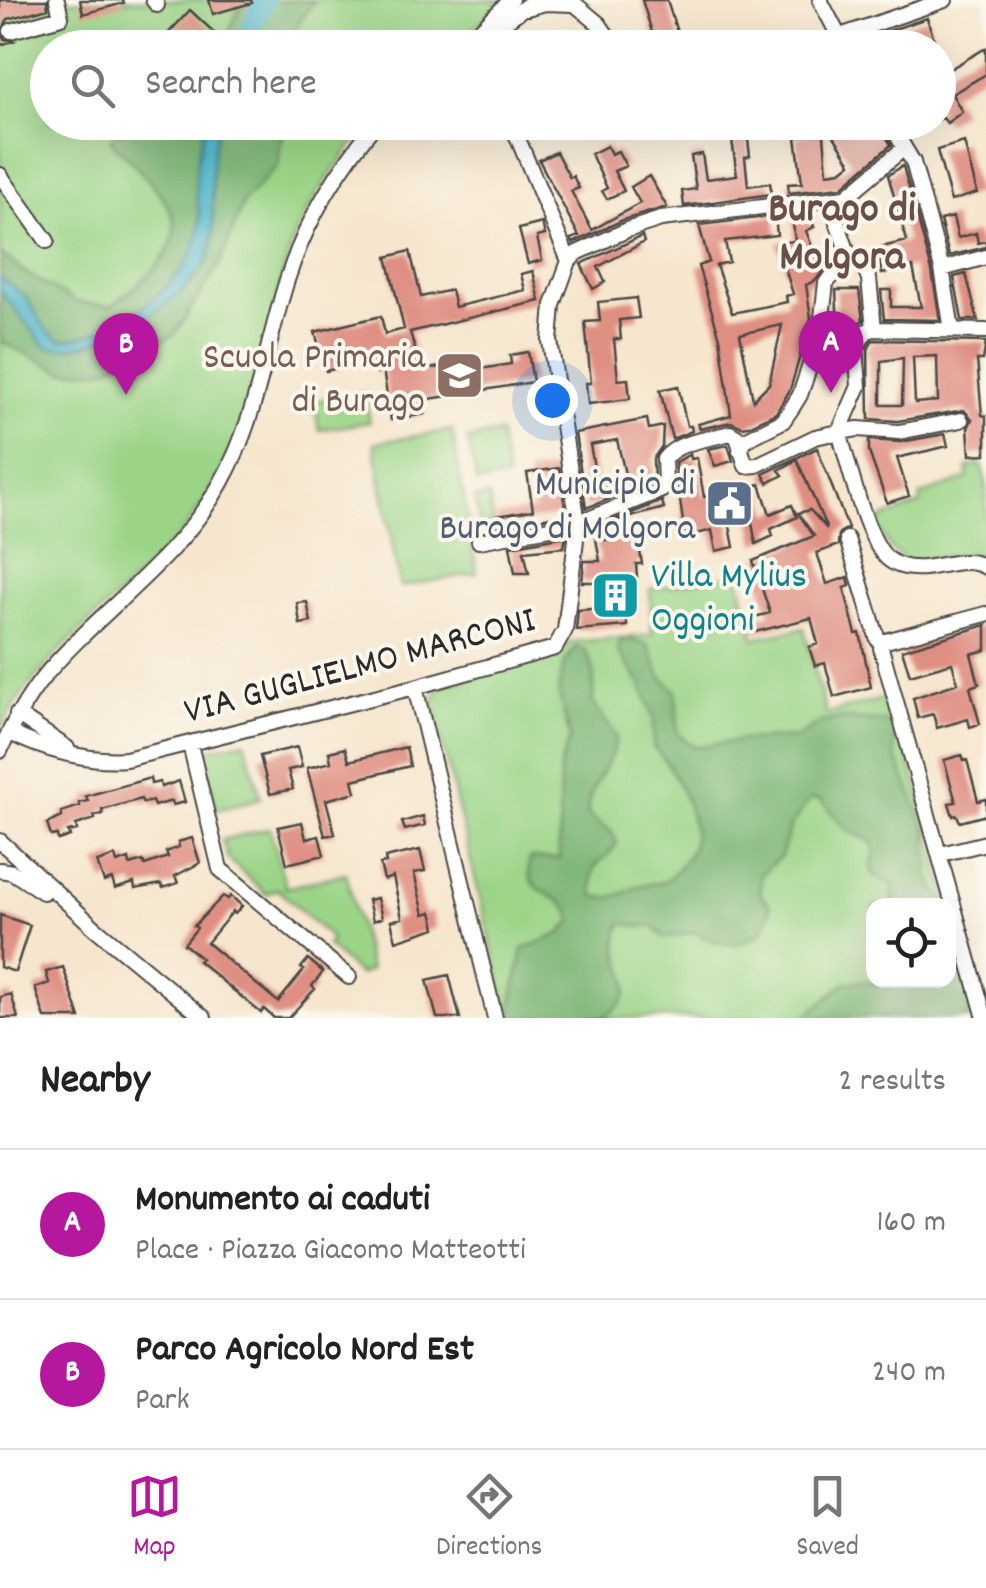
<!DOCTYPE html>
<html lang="en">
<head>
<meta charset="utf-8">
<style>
	body { margin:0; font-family:Dekko,sans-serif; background:#f6f6f6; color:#222 }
	.controls { position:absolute; right:30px; bottom:30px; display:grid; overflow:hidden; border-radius:20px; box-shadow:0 10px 40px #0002 }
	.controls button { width:90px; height:90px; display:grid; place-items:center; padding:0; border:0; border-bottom:2px solid #e0e0e0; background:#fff; color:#222; font:50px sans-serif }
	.you { position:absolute; left:552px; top:400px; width:35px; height:35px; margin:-25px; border:8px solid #fff; border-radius:50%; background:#1a73e8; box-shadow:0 0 0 15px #1a73e833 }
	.badge { display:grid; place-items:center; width:65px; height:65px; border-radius:50%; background:#b5179e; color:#fff; font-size:32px; font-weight:700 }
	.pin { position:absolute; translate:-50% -82px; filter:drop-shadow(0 2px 5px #0008) }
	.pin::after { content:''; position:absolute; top:52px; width:35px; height:30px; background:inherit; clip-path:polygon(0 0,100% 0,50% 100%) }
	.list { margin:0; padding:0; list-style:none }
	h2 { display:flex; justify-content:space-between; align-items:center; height:130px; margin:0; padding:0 40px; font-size:42px }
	h2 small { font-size:32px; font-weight:400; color:#767676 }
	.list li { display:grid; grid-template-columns:65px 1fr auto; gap:30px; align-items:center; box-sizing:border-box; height:150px; padding:0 40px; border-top:2px solid #e0e0e0 }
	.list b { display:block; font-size:38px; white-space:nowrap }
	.list p { margin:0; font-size:32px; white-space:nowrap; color:#767676 }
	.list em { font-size:32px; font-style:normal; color:#767676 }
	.icon { flex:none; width:55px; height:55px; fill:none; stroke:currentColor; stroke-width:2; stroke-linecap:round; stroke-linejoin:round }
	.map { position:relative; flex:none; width:986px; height:1018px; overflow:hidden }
	.search { position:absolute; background:#fff; box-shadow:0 10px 40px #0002; left:30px; right:30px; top:30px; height:110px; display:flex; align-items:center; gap:25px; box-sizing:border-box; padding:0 35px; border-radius:55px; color:#767676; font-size:38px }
	.sheet { height:430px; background:#fff }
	nav { display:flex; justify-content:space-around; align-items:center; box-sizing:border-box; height:140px; border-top:2px solid #e0e0e0; background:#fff; font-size:28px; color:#767676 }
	nav a { display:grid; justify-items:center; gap:5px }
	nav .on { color:#b5179e }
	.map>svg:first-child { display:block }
</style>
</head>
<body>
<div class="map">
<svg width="986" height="1018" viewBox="0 0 986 1018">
	<rect width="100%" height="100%" fill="#fbf7ec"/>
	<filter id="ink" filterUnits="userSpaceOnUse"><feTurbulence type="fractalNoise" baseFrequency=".01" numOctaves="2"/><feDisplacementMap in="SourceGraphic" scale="20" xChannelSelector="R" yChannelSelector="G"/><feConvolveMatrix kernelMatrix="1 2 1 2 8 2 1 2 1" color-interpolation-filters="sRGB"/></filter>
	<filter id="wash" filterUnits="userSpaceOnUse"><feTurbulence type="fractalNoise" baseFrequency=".0048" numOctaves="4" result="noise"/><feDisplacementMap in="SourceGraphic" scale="40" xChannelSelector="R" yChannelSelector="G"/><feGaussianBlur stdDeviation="2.25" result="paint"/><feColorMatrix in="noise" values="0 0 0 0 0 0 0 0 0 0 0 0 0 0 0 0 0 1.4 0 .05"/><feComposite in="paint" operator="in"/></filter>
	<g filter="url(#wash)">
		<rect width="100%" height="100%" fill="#f6e6ce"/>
		<path fill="#9bd487" stroke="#638059" stroke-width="2.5" fill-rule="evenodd" d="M0,0H505L453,47L48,48V122L369,123C341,161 308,199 292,245C265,322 261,414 215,484C202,504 187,528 170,546C113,606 39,655 0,730Z
			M365,393L370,422L319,430L314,401Z
			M452,430L477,573L400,587L374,443Z
			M499,433L507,478L477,483L468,439Z
			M981,464L986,483V559L972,554L907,561L890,549L875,521L921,504L920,496L968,478L967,468Z
			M489,496L494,525L480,527L475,498Z
			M738,574L754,638L804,628L826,714L890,697L926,816L979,1018H509L432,701L443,684L557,656L570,642L652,635L650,589ZM874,906H948V981H874Z
			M245,741L261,798L216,810L204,756L209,749Z
			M270,828L286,888L346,873L370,970L359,975L327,945L332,939L278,889L266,894L228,859L222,840Z"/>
		<path fill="#7cb674" stroke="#547050" stroke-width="2.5" d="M243,0H314L284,47L216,48L226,39Z
			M130,123H283L278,165L244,201L221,262L175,334L106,369L64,372L0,341V253L29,275L76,302L111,306C206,234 185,215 110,140Z
			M629,639L648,645L661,676L676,691L678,734L694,747L744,740L797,737L821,722L838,718L889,722L895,731L894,752L927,832L929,876L933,886L948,906L893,905V885L875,876L871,868L875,851L872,842L847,830L821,800L811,799L791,825L781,856L760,875L761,896L769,903L770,913L761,933C737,950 718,946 694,932L665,938L651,925L642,927L622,923C611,950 624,958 627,984C629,999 613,1014 600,1018C583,1018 534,1018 513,1018L512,1002L523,949L560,934L572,921C571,890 520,901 530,858L559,859L560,766L570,738L558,690L565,662L576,647L585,649L594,671L593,703L616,736C614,766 586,783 588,815L613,833L617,844C599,869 588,858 594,896C613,901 622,893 639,886C649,882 660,886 669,878C676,871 690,855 692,846C700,820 673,765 653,747L654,719L641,684L618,651L620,641Z
			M948,906L976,1000L969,1018H804L845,983L863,981L892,987L902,981H948Z"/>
		<path fill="#4db5cb" stroke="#3c707b" stroke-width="2.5" d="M206,123H219C214,143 211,163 212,184C212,206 216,230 210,253C198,296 88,361 45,346L0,291V277L26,297L46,330L60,340C113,338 190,285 199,231C202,217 197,205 196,192C194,168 200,145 206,123Z"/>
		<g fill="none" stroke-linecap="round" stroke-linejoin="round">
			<path stroke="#4db5cb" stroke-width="20" d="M242,48L264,0"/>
		</g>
		<g id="blocks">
			<path fill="#df8e82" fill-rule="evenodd" d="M0,0H47L48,8L8,19L1,33L4,39L13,41L0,45Z
				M80,0H123L124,3L83,14Z
				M209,0H251L252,3L213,14Z
				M642,0H667L680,42L657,48Z
				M190,10L218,36L207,48H176L165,37Z
				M927,18L934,39L908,48H870L867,38Z
				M554,34L560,48H523V47Z
				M986,48V74L952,94L962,112L947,123L943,118L938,120V76Z
				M593,122H625V123L598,134Z
				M807,122H823L827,173L841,171L851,163L825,122H878L891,145L842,187L789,193L788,184L802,183L796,137L808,135Z
				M747,131L750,156L745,157L748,186L770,183L772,194L684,206L682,191L696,189L691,156L702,154L706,179L737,175L731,133Z
				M964,142L977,193L951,201L937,150Z
				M607,146L611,154L618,151L626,166L614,171L624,191L607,199L602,191L607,188L591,154Z
				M556,152L570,178L573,176L579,188L571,191L592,230L640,203L631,187L649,176L667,207L623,220L573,243L571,239L579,236L539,160Z
				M903,166L932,271L940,320L884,319L881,290H891V307H921L913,267L882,274L877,248L907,241L888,175Z
				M809,212L814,227L806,231L817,259L824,255L826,261L835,255L816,280L806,285L811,318L790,390L776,413L749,426L742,427L731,422L700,429L698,424L731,415L720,338L698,266L709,262L699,225L775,216L777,235L725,241L729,262L716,265L732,313L787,302L786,296L793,294L777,243L795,241L792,214ZM782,325L769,384L753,400L740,334Z
				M953,217L958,238L976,233L978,243L986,241V247L949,256L940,220Z
				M542,223L545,235L537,237L542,260L528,264L519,229Z
				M642,236L644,242L598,267L605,282L593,289L581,264Z
				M410,251L421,297L451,290L455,307L525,290L521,274L533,271L540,301L410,332L421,370L455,365L456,373L511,364L510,355L528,352L533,382L423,400L425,414L391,420L383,370L377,373L373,359L326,371L315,332L381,316L385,334L404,329L387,257Z
				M966,274L978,320H962L954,277Z
				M836,290H859L863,321L838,329Z
				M636,298L639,318L619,320L621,339H614L618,380L628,379L630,399L588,404L586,383H591L585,322L600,321L598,302Z
				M873,340L986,342L983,360H977L982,415L986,416V454L970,455L968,428L972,419L964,410L898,421L869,419L868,349ZM937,356L938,401L915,403L913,357ZM903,358L902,405H881V361Z
				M678,386L687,426H691L692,431L672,439L660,390Z
				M647,419L649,429L663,426L662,446L653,459L654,482L586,508L575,433ZM617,440L627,482L598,490L590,445Z
				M945,434L948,446L897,458L909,496L887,503L869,452V440L901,442Z
				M728,445L733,461L715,466L708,449Z
				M817,448L848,528L839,533L838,545L817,553L827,584L848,577L850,586L844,588L856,634L860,633L871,687L834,697L825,663L815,666L809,647L818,644L811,618L755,632L751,618L770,613L753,561L814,536L798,513L810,510L827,529L797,460L779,470L783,475L768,483L763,474Z
				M690,454L691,459L697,458L704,497L760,484L770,514L792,505L797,517L771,529L773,536L756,544L749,508L728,516L734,547L716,551L712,530L685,537L675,463Z
				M559,468L566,514L498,527L496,516L533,510L527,473Z
				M662,501L664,508L601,525L605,540L637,532L642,564H636L637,577L624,578L627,626L576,630L578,610L607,608L608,582H582L584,561H600L594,528Z
				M566,536L564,547L524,551L529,573H515L510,546Z
				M307,602L311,622L300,624L297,603Z
				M986,625V650L971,654L979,684L970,687L980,724L970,727L968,719L937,728L933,714L918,718L913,698L958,683L952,663L910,675L902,650Z
				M297,747L302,767L288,770L293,789L270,794L260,756Z
				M406,747L410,766L353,780L356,792L326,800L335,834L325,836L307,768L331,762L329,752L345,748L349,761Z
				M962,755L964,761L967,760L978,801L986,799V815L960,822L957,815L953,816L949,803L956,802L944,760Z
				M150,778L151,784L160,782L161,787L179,781L185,802L173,805L172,801L154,806L152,801L143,803L141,799L102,810L103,814L94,816L95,819L76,825L77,830L68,832L70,836L58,840L57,835L51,836L47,824L62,817L61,812L80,806L79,803L88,801L86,796Z
				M423,816L425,825L405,830L402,822Z
				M302,822L306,839L319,836L324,855L287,864L278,827Z
				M192,838L200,863L175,876L178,883L163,888L161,884L135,889L134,883L115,889L112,879L104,882L97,862L115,856L117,863L129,859L130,865L143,861L145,865L168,857L166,852L179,847L178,842Z
				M420,850L425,871L414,873L424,914L432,912L436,928L396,941L391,921L402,918L393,877L384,880L380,864L386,863L385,858Z
				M223,896L228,899L231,896L242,906L235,914L233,911L207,943L278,1002L304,970L301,968L308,959L323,972L312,986L315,989L288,1018H274L264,1009L261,1013L198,961L201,958L184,944L197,928L194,926Z
				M377,898L382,918L373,921L368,900Z
				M0,915L30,925L15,972L0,967Z
				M63,967L80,1018H45L35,988L49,983L46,972Z
				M449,975L460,1018H437L427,980Z
				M11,994L18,1018H0V997Z"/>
		</g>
	</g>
	<g filter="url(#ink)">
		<use href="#blocks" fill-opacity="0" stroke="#494743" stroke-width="2.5"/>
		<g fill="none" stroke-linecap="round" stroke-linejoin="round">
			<defs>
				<path id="minor" d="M153,0L157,5
					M570,0L599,24L616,48
					M820,0L845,48
					M527,8L545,3L573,4
					M11,31L61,17L57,0
					M472,38L511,0
					M470,48L534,0
					M805,48L945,0
					M511,122L569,261
					M889,122L913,162L942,269L952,330
					M0,175L47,241
					M830,201L851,262
					M942,269L986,257
					M813,359L834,341L874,329L986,331
					M961,420L899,432L858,429L839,432C848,461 866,540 887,558C897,567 911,569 924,568C945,566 966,556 986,567
					M740,451L745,440L783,421L792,408L800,395L820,335L826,283L839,269L861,259L869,279L874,329
					M847,539L878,640L882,642L881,648L985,1018
					M479,541L578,523L662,490L665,483L664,459C679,440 708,440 730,433L737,437L746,466L757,465L815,437L839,432L859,386L856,348L865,333
					M882,642L986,614
					M415,687L495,1018
					M17,714L67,748
					M9,732C42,750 89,762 126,759L415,687L555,648L565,630L578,523L550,341L553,305L569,261L577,253L627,230L661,219L846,197L904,148
					M190,744L220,869L349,977
					M0,751C12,725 24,702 42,679C99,610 176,563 221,483C257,419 265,349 287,280C306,220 337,170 377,122
					M0,841L95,928L204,1018
					M941,854L986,843
					M0,870L12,872L43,892"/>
			</defs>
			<use href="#minor" stroke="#494743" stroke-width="18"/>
			<use href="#minor" stroke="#fff" stroke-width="14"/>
		</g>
	</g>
	<defs>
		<symbol id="school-square" viewBox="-11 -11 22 22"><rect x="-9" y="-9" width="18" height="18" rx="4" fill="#8d6e63" stroke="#fbf7ec"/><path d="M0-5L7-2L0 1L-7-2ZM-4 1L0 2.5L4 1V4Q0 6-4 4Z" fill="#fff"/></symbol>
		<symbol id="civic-square" viewBox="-11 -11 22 22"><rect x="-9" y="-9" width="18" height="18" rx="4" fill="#5c6f8a" stroke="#fbf7ec"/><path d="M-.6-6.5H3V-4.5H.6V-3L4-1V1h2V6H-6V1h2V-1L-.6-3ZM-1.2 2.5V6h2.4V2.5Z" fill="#fff"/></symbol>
		<symbol id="building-square" viewBox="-11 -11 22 22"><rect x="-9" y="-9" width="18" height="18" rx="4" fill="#0f9aa8" stroke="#fbf7ec"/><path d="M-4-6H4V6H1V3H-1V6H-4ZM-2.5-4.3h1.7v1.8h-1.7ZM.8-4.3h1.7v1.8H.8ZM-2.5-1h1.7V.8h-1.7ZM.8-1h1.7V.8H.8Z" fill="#fff"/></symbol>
	</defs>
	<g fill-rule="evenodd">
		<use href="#school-square" x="432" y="348" width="55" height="55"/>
		<use href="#civic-square" x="702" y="476" width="55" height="55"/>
		<use href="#building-square" x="588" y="568" width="55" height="55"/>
	</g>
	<g text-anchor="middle" stroke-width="8" stroke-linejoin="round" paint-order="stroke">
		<g font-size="38" fill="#785e54" stroke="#fbf7ec" text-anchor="end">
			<text x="425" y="367">Scuola Primaria<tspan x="425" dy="44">di Burago</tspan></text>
		</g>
		<g font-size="38" fill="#4e5e75" stroke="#fbf7ec" text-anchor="end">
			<text x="695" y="494">Municipio di<tspan x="695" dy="44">Burago di Molgora</tspan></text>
		</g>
		<g font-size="38" fill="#0d838f" stroke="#fbf7ec" text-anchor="start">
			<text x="651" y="586">Villa Mylius<tspan x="651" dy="44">Oggioni</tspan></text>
		</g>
		<g font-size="38" fill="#2b2b2b" stroke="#fbf7ec">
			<text transform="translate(359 663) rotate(-15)" y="13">VIA GUGLIELMO MARCONI</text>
		</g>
		<g font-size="42" font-weight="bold" fill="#6a4e49" stroke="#fbf7ec">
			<text x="842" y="220">Burago di<tspan x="842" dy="48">Molgora</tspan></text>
		</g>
	</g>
</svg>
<div class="controls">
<button><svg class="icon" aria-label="locate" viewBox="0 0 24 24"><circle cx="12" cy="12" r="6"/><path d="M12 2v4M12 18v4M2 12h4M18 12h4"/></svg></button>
</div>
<div class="you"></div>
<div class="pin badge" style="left:831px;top:393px">A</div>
<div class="pin badge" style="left:126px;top:395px">B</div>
<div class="search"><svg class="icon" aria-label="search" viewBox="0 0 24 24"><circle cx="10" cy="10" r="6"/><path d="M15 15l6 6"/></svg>Search here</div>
</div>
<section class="sheet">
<h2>Nearby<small>2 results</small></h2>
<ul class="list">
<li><span class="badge">A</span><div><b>Monumento ai caduti</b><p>Place · Piazza Giacomo Matteotti</p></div><em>160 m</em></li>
<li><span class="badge">B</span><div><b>Parco Agricolo Nord Est</b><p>Park</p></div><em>240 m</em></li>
</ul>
</section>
<nav>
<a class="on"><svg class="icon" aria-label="map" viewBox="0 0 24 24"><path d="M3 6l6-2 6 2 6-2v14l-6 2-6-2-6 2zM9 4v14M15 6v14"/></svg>Map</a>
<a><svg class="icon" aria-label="directions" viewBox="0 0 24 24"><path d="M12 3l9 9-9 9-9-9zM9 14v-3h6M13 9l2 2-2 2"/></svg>Directions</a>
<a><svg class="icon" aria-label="saved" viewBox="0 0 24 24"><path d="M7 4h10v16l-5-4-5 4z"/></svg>Saved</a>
</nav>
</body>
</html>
